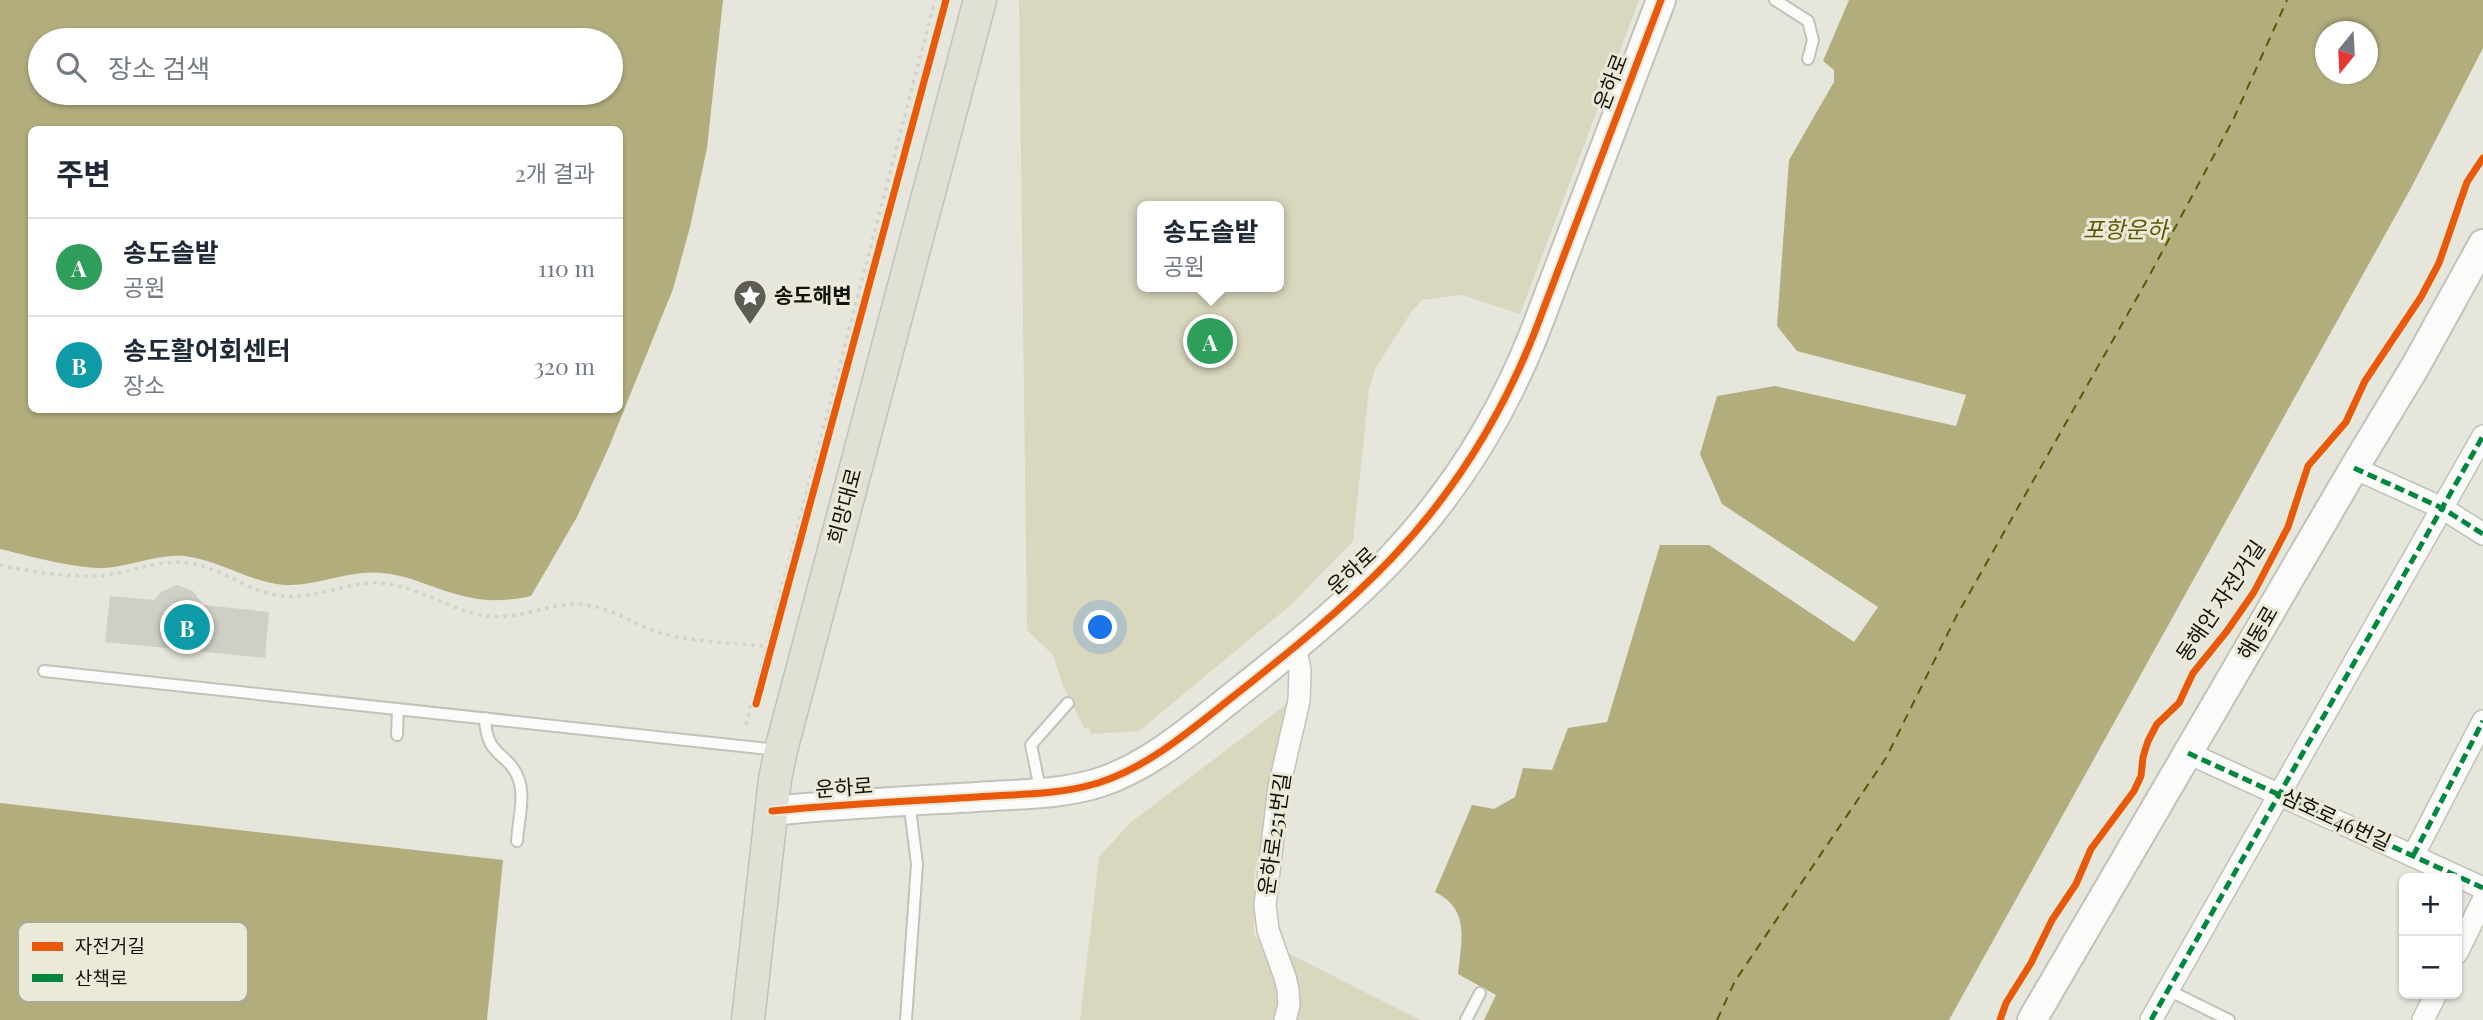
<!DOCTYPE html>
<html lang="ko">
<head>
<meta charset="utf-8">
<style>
	body { margin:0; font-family:"Playfair Display","Noto Sans KR",serif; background:#f6f6f7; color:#1f2937 }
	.controls { position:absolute; right:21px; bottom:21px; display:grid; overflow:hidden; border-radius:10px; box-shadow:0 2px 5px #0004 }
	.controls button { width:63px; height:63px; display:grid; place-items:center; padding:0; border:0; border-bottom:2px solid #e0e1e3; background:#fff; color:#1f2937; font:35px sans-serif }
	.compass { position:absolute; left:2315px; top:21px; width:63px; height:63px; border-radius:50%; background:#fff; box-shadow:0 2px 5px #0004; rotate:198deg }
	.you { position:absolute; left:1101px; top:628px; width:24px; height:24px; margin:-18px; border:5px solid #fff; border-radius:50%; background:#1a73e8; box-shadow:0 0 0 10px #1a73e833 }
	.badge { display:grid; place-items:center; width:46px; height:46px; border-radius:50%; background:#7c3aed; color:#fff; font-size:23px; font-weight:700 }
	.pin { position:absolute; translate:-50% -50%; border:4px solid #fff; box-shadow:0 2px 7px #0006 }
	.popup { position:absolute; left:1137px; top:201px; width:147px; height:91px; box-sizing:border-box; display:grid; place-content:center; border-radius:10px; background:#fff; filter:drop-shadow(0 2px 5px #0005); font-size:23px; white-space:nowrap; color:#747a83 }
	.popup b { font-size:26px; color:#1f2937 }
	.popup::after { content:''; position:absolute; left:50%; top:100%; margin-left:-14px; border:14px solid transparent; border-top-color:#fff }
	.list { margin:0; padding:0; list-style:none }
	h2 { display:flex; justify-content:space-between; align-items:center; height:91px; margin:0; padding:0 28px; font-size:30px }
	h2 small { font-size:23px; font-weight:400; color:#747a83 }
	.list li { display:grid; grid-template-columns:46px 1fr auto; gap:21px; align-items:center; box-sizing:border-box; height:98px; padding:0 28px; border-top:2px solid #e0e1e3 }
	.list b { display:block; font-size:26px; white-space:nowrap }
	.list p { margin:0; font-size:23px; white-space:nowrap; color:#747a83 }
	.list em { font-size:23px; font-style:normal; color:#747a83 }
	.icon { flex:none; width:38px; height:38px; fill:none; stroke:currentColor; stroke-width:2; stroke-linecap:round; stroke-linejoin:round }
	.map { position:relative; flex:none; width:2483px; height:1020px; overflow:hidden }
	.search { position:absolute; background:#fff; box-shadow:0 2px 5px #0004; left:28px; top:28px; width:595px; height:77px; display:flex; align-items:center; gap:18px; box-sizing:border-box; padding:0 24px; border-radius:38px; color:#747a83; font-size:26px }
	.panel { position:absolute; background:#fff; box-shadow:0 2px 5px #0004; left:28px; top:126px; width:595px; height:287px; border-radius:10px }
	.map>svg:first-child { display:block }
</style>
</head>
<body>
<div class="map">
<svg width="2483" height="1020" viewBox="0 0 2483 1020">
	<rect width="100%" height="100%" fill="#e7e6dc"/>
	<path fill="#d9d7bd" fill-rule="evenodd" d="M1019,0H1639L1520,314L1462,295L1422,300L1412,311L1375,369L1369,389L1353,541L1292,604L1139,731L1091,734L1089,728L1085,729L1063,686L1053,655L1027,630ZM1142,206H1278V287H1142Z
		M1291,701L1254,876V936L1420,1020H1080L1099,857L1130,823Z"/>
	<path fill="#b2ad7d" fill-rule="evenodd" d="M0,0H723L707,148L690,227L673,289L609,447L577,517L531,596C508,601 486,602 463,596C434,589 410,575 381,573C348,570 319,586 286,585C253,584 220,560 184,556C156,554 132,566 105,568C76,569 29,556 0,549ZM40,40H611V93H40ZM32,130H620V410H32Z
		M1849,0H2483V48L2411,188L1949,1020H1484L1496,995L1458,974C1461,941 1471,910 1435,892L1472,805L1494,809L1515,797L1523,768L1552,770L1568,728L1607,722L1660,545H1709L1854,642L1878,607L1722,504L1700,454L1717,396L1775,386L1956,426L1966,395L1797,351L1777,326L1789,160L1834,82V70L1823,61ZM2326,32H2368V74H2326Z
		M0,803L503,860L487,1020H0Z"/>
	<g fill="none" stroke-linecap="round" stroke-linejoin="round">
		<path stroke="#5f5704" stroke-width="2" stroke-dasharray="9 7" stroke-linecap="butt" d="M1717,1020L1735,981L1886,758L1957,615L2147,280L2234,118L2287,0"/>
	</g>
	<path fill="#d0cfc7" d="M177,585L193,591L203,605L269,612L265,658L105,642L110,596L154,600L161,592Z"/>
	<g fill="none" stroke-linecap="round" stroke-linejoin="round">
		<defs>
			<path id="lane" d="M1775,0L1808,21L1813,40L1808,59
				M44,671L778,750
				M485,718C486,759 510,752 519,780C525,798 518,822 517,841
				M397,735L398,709
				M1041,793L1031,745L1068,703
				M2168,990L2229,1020
				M906,1020L917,864L909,801
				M1466,1020L1480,993"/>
			<path id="street" d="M2354,468L2442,508L2483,534
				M2188,753L2483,888
				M2413,856L2483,721
				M2457,953L2483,900
				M1285,1020L1289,1005L1288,990L1285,977L1268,930L1265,905L1279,787L1299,701L1300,670L1295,646
				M2151,1020L2483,436
				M2423,1020L2436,994"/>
			<path id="secondary" d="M772,811C840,804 909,801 977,797C1017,794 1059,795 1098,783C1149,767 1193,728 1235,695C1288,653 1343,609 1390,560C1452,495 1501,417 1534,334L1661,0
				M2032,1020L2354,468L2415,367L2483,244"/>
			<path id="primary" d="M748,1020L775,779L781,750L980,0"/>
		</defs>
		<use href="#lane" stroke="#c3c2ba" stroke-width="14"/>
		<use href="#street" stroke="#c3c2ba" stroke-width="24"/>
		<use href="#secondary" stroke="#c3c2ba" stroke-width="32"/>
		<use href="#primary" stroke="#c2c2bd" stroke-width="35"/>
		<path stroke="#d3d2d0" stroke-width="3.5" stroke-dasharray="3.5 5" stroke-linecap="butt" d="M0,565C22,571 77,578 100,576C130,573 157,559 188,563C221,567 245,590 277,595C313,602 345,581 381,583C419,586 450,611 487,616C521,621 553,600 586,605C613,608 635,625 660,633C694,642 731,643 765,646
			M746,725L935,0"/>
		<use href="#lane" stroke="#fbfbfa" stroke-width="10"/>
		<use href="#street" stroke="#fbfbfa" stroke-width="21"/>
		<use href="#secondary" stroke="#fbfbfa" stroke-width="28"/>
		<use href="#primary" stroke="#e1e0d5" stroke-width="32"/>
		<path stroke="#00873e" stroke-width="5" stroke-dasharray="10 5" stroke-linecap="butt" d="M2354,468L2442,508L2483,534
			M2188,753L2483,888
			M2413,856L2483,721
			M2151,1020L2483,436"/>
		<defs>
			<path id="cycleway" d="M756,704L946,0
				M772,811C840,804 909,801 977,797C1017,794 1059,795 1098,783C1149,767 1193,728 1235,695C1288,653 1343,609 1390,560C1452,495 1501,417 1534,334L1661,0
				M2000,1020L2006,1003L2031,963L2052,920L2076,884L2091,849L2134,791L2141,776L2143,757L2148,741L2157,724L2179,703L2193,673L2227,631L2254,592L2288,527L2308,466L2346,422L2365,381L2421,297L2439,263L2467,182L2483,158"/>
		</defs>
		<use href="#cycleway" stroke="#ebead8" stroke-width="11"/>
		<use href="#cycleway" stroke="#e8590c" stroke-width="7"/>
	</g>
	<defs>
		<symbol id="sight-pin" viewBox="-11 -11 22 30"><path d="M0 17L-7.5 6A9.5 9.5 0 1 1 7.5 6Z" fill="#5d5d55" stroke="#ebead8"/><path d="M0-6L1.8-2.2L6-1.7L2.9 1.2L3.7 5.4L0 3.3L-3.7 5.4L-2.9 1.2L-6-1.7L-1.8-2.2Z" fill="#fff"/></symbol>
	</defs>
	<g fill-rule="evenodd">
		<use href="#sight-pin" x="731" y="277" width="38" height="52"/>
	</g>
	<g text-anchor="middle" stroke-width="6" stroke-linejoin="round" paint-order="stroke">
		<g font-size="21" fill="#13130d" stroke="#ebead8">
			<text transform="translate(1611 82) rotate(-69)" y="7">운하로</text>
			<text transform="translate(845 506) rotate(-75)" y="7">희망대로</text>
			<text transform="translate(1352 571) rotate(-43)" y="7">운하로</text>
			<text transform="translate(2221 601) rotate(-56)" y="7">동해안 자전거길</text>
			<text transform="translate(2258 633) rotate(-60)" y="7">해동로</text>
			<text transform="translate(844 788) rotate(-4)" y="7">운하로</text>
			<text transform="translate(2336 820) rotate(25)" y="7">삼호로46번길</text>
			<text transform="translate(1275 834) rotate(-82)" y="7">운하로251번길</text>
		</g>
		<g font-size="21" font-weight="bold" fill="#13130d" stroke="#ebead8" text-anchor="start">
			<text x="774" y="303">송도해변</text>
		</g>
		<g font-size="23" font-style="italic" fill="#5f5704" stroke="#ebead8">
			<text x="2125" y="238">포항운하</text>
		</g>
	</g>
	<rect x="18" y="922" width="230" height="80" rx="10" fill="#ebead8" stroke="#aaaa9b" stroke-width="2"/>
	<rect x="32" y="942" width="31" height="9" fill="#e8590c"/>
	<rect x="32" y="974" width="31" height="8" fill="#00873e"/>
	<g font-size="19" fill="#13130d">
		<text x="75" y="953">자전거길</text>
		<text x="75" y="985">산책로</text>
	</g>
</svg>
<div class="controls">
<button>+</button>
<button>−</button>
</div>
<svg class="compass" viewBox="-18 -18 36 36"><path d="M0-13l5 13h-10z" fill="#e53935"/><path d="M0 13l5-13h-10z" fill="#747a83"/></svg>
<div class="you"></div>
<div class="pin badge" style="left:1210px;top:341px;background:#2e9e5b">A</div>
<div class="popup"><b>송도솔밭</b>공원</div>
<div class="pin badge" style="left:187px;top:627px;background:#0f9aa8">B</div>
<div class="search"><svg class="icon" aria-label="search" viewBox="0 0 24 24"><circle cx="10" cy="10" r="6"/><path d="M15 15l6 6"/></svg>장소 검색</div>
<section class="panel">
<h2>주변<small>2개 결과</small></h2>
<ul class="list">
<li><span class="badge" style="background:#2e9e5b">A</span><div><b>송도솔밭</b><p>공원</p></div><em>110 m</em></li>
<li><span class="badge" style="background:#0f9aa8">B</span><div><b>송도활어회센터</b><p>장소</p></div><em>320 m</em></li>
</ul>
</section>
</div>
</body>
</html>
